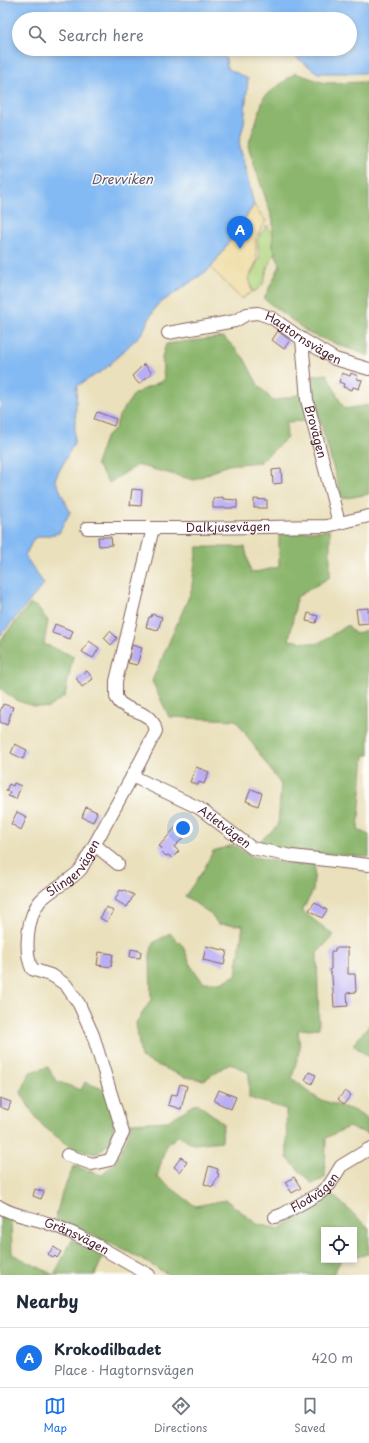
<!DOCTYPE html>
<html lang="en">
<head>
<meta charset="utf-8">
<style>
	body { margin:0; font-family:"Playpen Sans",sans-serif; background:#f6f6f7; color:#1f2937 }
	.controls { position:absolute; right:12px; bottom:12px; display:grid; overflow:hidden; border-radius:0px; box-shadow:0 2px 6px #0003 }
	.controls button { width:36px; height:36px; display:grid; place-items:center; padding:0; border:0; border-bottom:1px solid #e0e1e3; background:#fff; color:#1f2937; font:20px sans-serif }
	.you { position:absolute; left:183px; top:828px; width:14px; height:14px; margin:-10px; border:3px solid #fff; border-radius:50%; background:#1a73e8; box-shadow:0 0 0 6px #1a73e833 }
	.badge { display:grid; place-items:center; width:26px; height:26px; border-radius:50%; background:#1a73e8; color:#fff; font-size:13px; font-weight:700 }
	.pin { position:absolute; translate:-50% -33px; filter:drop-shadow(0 1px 2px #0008) }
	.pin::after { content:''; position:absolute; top:21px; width:14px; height:12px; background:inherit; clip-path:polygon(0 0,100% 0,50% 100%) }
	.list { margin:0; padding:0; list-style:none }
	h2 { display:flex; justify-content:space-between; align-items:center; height:52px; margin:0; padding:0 16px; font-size:17px }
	h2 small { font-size:13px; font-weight:400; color:#747a83 }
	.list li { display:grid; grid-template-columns:26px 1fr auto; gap:12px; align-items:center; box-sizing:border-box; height:60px; padding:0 16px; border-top:1px solid #e0e1e3 }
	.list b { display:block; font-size:15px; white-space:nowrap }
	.list p { margin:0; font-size:13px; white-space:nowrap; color:#747a83 }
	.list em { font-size:13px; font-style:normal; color:#747a83 }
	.icon { flex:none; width:22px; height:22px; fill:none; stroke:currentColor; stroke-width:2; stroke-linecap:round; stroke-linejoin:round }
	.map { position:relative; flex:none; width:369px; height:1275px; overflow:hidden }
	.search { position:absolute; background:#fff; box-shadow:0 2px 6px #0003; left:12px; right:12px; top:12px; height:44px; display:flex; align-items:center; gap:10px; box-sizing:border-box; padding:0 14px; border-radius:22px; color:#747a83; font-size:15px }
	.sheet { height:112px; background:#fff }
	nav { display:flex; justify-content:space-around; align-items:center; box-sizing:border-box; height:56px; border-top:1px solid #e0e1e3; background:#fff; font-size:11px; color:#747a83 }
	nav a { display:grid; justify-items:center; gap:2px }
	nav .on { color:#1a73e8 }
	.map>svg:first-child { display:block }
</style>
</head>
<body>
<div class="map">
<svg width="369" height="1275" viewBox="0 0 369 1275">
	<rect width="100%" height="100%" fill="#fdfcf7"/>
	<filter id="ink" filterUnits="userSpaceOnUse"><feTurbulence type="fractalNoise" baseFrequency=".025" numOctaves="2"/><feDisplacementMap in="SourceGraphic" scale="8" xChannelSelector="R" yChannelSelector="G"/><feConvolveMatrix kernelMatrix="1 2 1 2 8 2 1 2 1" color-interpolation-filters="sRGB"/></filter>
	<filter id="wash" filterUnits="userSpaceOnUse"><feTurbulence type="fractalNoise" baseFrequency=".012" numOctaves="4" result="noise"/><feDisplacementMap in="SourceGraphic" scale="16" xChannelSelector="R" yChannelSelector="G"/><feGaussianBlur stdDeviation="0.9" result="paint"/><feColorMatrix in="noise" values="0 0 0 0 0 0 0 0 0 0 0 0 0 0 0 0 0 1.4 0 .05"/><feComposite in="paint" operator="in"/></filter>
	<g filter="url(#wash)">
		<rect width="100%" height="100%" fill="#eae0bc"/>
		<path fill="#b0d57e" stroke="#7d7a54" d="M267,225L280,244C277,251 271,258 268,266C264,277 267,285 253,292L249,279L260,257L257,240Z"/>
		<path fill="#8cb66d" stroke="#6b6a4c" d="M295,73L325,83L369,82V356L310,334L264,299L280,265L273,247V221L248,146L264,97Z
			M224,337L244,358L258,385L273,401L301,394L307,421L286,422L287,438L260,462L228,465L194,480L137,465L109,483L96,464L105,438L115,429L119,416L134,394L164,380L162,357L166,344Z
			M327,374L344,409L369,405V494L342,499L315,402L312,376Z
			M330,530V577L297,597L289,640L317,644L348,625L355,634L369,629V755H364L358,830L369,835V857L287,850L259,842L278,825L281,785L236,720L169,717L152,681L191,592L197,547H245L251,573L279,567V533Z
			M30,604L37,607L48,621L44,644L73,656L65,696L48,708C25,705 18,703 0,688V641Z
			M233,845L250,856L283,863L315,865L313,891L302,911L334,935L317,953L319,1028L298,1030L300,1048L292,1078L318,1099L353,1110L369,1120V1134L348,1127L326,1138L325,1178L312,1184L287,1158L286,1109L249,1098V1073L230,1063L204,1080L185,1077L141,1058L136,1023L151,1000L150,955L153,943L170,933L183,946L191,966L203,982L221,983L236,975L243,925L218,924L211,914L185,896L203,871L213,851Z
			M369,1025V1057L353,1045Z
			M48,1067L56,1081L81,1090L85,1082L105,1090L115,1120L110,1142L97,1154L71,1148L43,1126L32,1112L21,1093L30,1072Z
			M197,1103L223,1123L222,1141L194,1144L178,1136L166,1145L157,1177L195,1206L226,1200L257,1224L279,1229L327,1194L334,1196L369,1228V1254L354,1256V1230H324V1260H341L333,1275H169L130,1253L77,1228L55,1220L62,1193L74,1166L101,1175L116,1162L129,1134V1123L168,1121Z
			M0,1216L11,1219L12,1254L54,1275L72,1240L104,1254L95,1275H0Z"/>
		<path fill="#eeda9e" stroke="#9c7c64" d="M254,205L266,221L255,239L257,260L248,279L252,292L241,299L211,268Z"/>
		<path fill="#84baf3" stroke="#676c8f" d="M0,0H369V73H318L285,49H350V19H19V49H218L226,59L227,68L248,79L244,123L239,143L254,205L211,268L156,306L142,333L105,369L77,386L74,443L55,479L70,512L59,533L34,538L25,556L44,584L0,636Z"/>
		<g id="blocks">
			<path fill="#b9adf4" d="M278,331L290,340L284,349L272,340Z
				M144,364L152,373L139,384L132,376Z
				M342,373L350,376L351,373L358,376L357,379L362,380L359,389L353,387L352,390L343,387L344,384L339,382Z
				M97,412L116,419L114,426L94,419Z
				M281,469L282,483L273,484L272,470Z
				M132,489L142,490L141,506L130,505Z
				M223,497V499L237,500V508H213V498Z
				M254,499L267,500V508H254Z
				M98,537H111L112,545L99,546Z
				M368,608L369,623L358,624L356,609Z
				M308,613L318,616L316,623L306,621Z
				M152,614L162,617L158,630L146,627L149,617H151Z
				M55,624L73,631L70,639L52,633Z
				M110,631L117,638L111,645L104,638Z
				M89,641L99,648L93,658L82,652Z
				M132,645L142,648L137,665L128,663Z
				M87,671L93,679L82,687L76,678Z
				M3,704L13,707L7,725L0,722V712Z
				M15,744L27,750L23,759L11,753Z
				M196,767L209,772L204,784L199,782L198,785L190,782Z
				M14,783L21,786L16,799L8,796L10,792L6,791L9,784L13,786Z
				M251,789L262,793L258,806L246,801Z
				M86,807L97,812L93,822L82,817Z
				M17,812L27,817L21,830L11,824Z
				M176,827L185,836L174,847L179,851L172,858L168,855L166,856L160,850L162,848L159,846Z
				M120,890L123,891L124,890L134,895L127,907L115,900Z
				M315,902L327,910L322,918L309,910Z
				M107,907L113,911L107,922L100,918Z
				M206,946L227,951L224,965L203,960Z
				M335,948H348V974H355L356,992L347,993L348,1006L334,1007L332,976L329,970L331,969V951H335Z
				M131,949L141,951L140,958L130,957Z
				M99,952L113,954L111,967L97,965Z
				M309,1072L316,1075L312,1084L305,1080Z
				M180,1084L187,1086L181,1109L168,1105L171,1094L177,1095Z
				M219,1090L236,1097L231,1109L214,1101Z
				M345,1091L351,1095L344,1104L338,1099Z
				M0,1098L11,1102L8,1110L0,1107Z
				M181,1157L187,1162L180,1172L174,1167Z
				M209,1166L218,1169L217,1173L219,1174L216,1181H215L213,1187L204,1184Z
				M294,1177L301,1188L292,1193L285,1182Z
				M35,1189L44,1192L41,1199L33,1196Z
				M54,1247L61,1252L57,1258L55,1256L53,1258L48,1254Z"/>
		</g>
	</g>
	<g filter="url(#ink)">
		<use href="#blocks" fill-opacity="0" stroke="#82635e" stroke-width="1"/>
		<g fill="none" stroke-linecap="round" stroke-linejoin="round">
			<defs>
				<g id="minor">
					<path id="s1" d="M168,333L235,321L247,314L258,313L272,318L302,339L335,359L369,369"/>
					<path id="s2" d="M302,339L307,400L339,523"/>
					<path id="s3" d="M87,528H195L327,526L369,516"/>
					<path id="s4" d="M132,776L199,808L252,848L292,856L369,865"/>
					<path d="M95,845L118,864"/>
					<path id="s5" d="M67,1155L92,1164L110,1160L123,1133L93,1035L79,1004L66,985L53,976L32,969C24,951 27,917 40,901C52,888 70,882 81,869L140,762L156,731L154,724L149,718L141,713L128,708L120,703L116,697V681L153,528"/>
					<path id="s6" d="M0,1207C14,1216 31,1217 47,1223C83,1235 116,1257 149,1275"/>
					<path id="s7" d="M275,1217L283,1214L320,1193L330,1184L341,1166L369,1149"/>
				</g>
			</defs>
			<use href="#minor" stroke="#82635e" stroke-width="14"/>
			<use href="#minor" stroke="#fff" stroke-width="12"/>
		</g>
	</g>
	<g text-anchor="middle" stroke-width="3" stroke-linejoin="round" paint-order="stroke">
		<g font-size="12" fill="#4a1f2b" stroke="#fdfcf7">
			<text dy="4" stroke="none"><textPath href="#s1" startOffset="145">Hagtornsvägen</textPath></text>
			<text dy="4" stroke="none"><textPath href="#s2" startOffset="94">Brovägen</textPath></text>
			<text dy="4" stroke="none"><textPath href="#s3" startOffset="141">Dalkjusevägen</textPath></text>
			<text dy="4" stroke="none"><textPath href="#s4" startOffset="106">Atletvägen</textPath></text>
			<text dy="4" stroke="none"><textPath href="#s5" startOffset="391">Slingervägen</textPath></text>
			<text dy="4" stroke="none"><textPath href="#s7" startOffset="47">Flodvägen</textPath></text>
			<text dy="4" stroke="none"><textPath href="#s6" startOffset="82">Gränsvägen</textPath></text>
		</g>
		<g font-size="13" font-style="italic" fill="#5e5571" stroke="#fdfcf7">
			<text x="122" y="184">Drevviken</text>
		</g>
	</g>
</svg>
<div class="controls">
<button><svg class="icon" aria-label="locate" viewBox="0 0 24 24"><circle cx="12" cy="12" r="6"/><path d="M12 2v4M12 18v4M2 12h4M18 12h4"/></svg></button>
</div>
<div class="you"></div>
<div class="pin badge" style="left:240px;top:249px">A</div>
<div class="search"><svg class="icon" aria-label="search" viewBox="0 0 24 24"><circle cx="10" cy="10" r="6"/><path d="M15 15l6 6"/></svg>Search here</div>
</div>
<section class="sheet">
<h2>Nearby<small></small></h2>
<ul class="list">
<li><span class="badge">A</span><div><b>Krokodilbadet</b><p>Place · Hagtornsvägen</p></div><em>420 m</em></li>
</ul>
</section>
<nav>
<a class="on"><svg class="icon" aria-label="map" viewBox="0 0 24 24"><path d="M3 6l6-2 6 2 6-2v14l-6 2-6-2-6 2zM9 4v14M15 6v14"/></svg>Map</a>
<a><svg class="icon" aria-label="directions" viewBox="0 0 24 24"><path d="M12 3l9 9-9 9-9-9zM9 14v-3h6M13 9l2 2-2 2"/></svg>Directions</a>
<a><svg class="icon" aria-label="saved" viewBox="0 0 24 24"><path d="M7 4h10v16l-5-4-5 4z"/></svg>Saved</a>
</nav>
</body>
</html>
